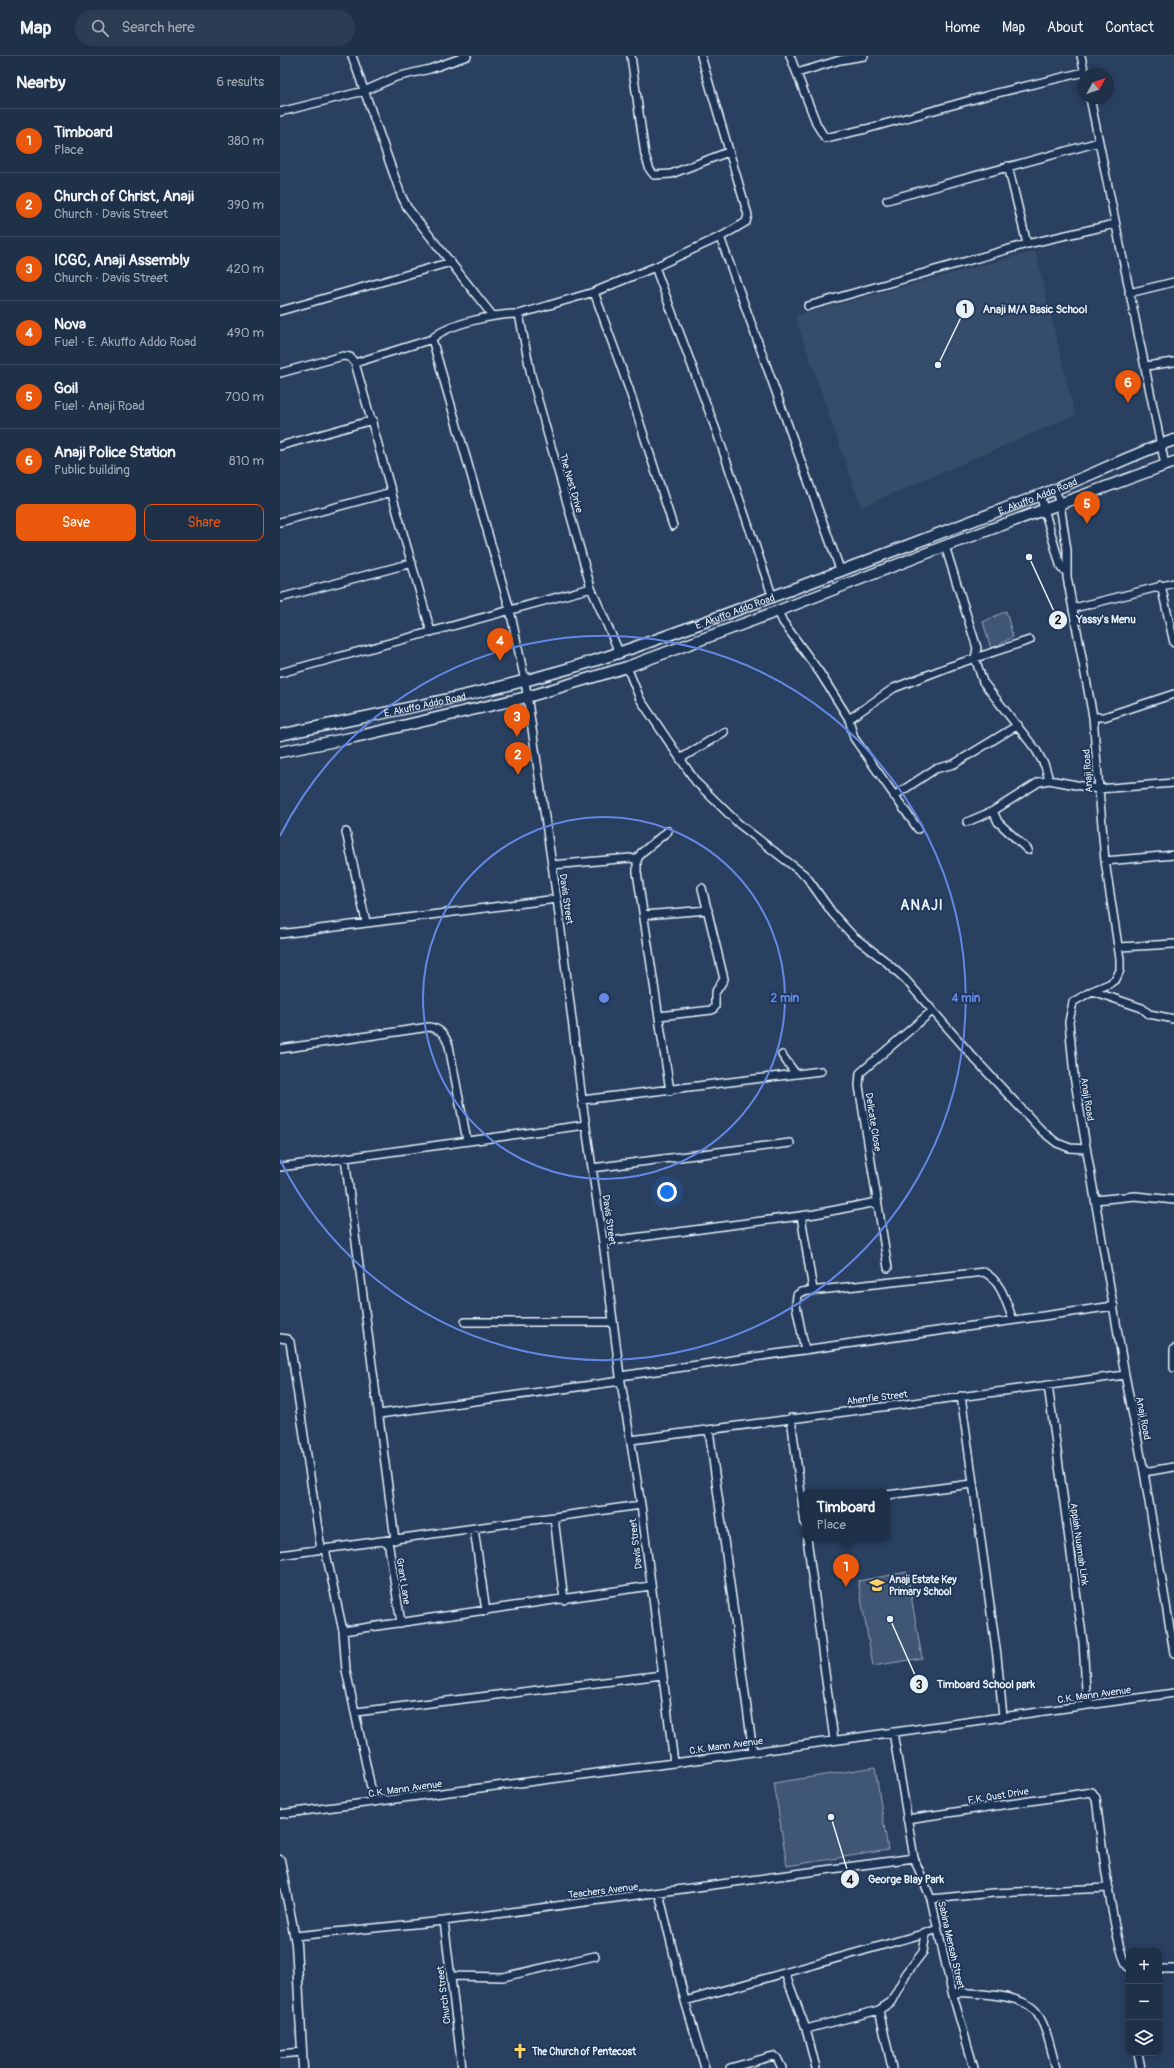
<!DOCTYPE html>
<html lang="en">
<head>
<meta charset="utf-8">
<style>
	body { margin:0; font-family:Pangolin,sans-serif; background:#2c3c53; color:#f1f3f6 }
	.controls { position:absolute; right:12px; bottom:12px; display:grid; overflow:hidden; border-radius:8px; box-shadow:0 2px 10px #0003 }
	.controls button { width:36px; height:36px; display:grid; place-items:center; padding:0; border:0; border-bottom:1px solid #3c4b61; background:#1f3049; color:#f1f3f6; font:20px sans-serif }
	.compass { position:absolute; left:798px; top:12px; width:36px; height:36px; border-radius:50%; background:#1f3049; box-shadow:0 2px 10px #0003; rotate:50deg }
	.you { position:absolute; left:387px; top:1136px; width:14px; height:14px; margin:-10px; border:3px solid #fff; border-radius:50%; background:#1a73e8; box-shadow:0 0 0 6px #1a73e833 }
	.badge { display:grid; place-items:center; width:26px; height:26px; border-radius:50%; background:#ea580c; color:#fff; font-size:13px; font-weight:700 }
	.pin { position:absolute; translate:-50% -33px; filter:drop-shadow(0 1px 2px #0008) }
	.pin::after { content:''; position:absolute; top:21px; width:14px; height:12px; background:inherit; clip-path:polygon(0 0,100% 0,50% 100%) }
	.popup { position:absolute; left:522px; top:1433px; width:88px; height:52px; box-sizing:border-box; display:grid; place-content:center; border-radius:8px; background:#1f3049; filter:drop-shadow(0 1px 3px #0005); font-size:13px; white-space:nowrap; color:#a1a9b4 }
	.popup b { font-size:15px; color:#f1f3f6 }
	.popup::after { content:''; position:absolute; left:50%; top:100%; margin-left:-8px; border:8px solid transparent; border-top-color:#1f3049 }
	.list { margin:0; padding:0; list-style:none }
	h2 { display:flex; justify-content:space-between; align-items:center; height:52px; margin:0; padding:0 16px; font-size:17px }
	h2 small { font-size:13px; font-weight:400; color:#a1a9b4 }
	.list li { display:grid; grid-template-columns:26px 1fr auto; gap:12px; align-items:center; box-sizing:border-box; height:64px; padding:0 16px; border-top:1px solid #3c4b61 }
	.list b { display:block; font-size:15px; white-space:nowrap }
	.list p { margin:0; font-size:13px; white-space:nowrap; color:#a1a9b4 }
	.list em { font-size:13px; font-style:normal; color:#a1a9b4 }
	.actions { display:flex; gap:8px; padding:12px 16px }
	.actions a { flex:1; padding:9px 0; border:1px solid #ea580c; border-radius:8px; text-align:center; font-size:14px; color:#ea580c }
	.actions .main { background:#ea580c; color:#fff }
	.icon { flex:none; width:22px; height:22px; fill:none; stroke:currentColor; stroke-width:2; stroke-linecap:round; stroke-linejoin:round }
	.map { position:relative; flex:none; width:894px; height:2012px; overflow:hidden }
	header { display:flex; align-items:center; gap:24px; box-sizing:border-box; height:56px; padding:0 20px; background:#1f3049; border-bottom:1px solid #3c4b61 }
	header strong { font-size:19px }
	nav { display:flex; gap:22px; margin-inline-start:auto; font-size:14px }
	.search { width:280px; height:36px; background:#2c3c53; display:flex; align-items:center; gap:10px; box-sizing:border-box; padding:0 14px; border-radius:22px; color:#a1a9b4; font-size:15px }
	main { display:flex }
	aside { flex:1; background:#1f3049 }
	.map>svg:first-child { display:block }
</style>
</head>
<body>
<header>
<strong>Map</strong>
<div class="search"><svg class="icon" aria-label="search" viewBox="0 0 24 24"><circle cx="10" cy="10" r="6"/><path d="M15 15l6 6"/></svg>Search here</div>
<nav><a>Home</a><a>Map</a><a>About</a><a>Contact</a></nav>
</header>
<main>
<aside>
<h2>Nearby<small>6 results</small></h2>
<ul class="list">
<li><span class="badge">1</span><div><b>Timboard</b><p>Place</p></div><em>380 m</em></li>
<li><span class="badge">2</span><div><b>Church of Christ, Anaji</b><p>Church · Davis Street</p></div><em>390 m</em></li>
<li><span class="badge">3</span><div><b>ICGC, Anaji Assembly</b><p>Church · Davis Street</p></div><em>420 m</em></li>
<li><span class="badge">4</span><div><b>Nova</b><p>Fuel · E. Akuffo Addo Road</p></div><em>490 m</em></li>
<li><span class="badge">5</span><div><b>Goil</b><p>Fuel · Anaji Road</p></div><em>700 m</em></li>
<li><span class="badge">6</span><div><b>Anaji Police Station</b><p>Public building</p></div><em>810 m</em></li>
</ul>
<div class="actions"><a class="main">Save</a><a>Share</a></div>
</aside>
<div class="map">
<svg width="894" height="2012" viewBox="0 0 894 2012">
	<rect width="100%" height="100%" fill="#294061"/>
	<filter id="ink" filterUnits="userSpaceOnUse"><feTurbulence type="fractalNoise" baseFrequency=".025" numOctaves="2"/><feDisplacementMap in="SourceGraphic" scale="8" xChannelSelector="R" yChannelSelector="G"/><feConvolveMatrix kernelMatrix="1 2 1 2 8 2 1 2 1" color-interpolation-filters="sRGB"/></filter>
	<g filter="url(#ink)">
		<path fill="#364d6b" d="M755,195L795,359L581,451L515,260Z"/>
		<path fill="#415774" stroke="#94a4b6" d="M726,555L733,581L711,593L703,566Z
			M627,1516L642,1602L593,1610L578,1525Z
			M595,1711L608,1794L507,1810L494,1727Z"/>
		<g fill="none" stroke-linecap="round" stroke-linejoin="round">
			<defs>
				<path id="minor" d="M72,0L121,139L127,151L212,259
					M351,0L365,99L370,114L374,119L391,118L448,96
					M510,0L537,69L545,82L586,73L709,39L804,16
					M801,0L805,18
					M517,17L560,4L584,0
					M810,42L885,409
					M0,56L84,35L116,21L150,13L187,0
					M728,110L747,188
					M607,144L819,86
					M440,181L561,516
					M375,211L436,374L492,539
					M314,236L349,333L393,470
					M849,237L894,226
					M528,250L747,188L835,168
					M0,255L171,206
					M239,258L251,319L311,532L339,596
					M75,307L152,283
					M866,310L894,306
					M0,317L63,300L70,301L75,307L151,576
					M0,390L93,364
					M775,433L780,448L787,494V521L813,661L825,805L840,903V914L836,923L829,928L812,935L793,946L789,966L794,1020L845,1319L864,1416L894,1597
					M760,439L781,512L787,516
					M0,466L112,436
					M665,490L697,592L695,602L703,626L756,694L765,710L769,724
					M881,529L894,587
					M0,542L132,507
					M794,552L894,527
					M498,555L503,566L540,617L569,663L574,682L638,773
					M347,611L360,643L416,726L459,768L526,820L553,858L573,880L604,904L625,923L693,1001L763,1076L777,1087L790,1092L806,1093
					M0,617L311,532
					M813,661H824L894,638
					M569,663L614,632L671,610L750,584
					M400,703L444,676
					M614,740L655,713L674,708L738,669
					M713,755L718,766L748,794
					M687,766L713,755L759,726L769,724L818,733L894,727
					M388,775L361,797L357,804V816L390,1035
					M66,776L86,866
					M825,805L894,799
					M272,809L350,802L357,804
					M364,859L428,854
					M0,878L277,843
					M839,891L894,888
					M812,935L862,952L869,958L894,963
					M379,960L432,954L435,951V937L444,923L422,832
					M0,993L149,971C161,973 165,979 169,990L187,1085
					M502,999L515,1017
					M302,1044L541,1015
					M65,1102L115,1484
					M0,1111L305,1069
					M312,1112L510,1087
					M815,1144L855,1140L894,1144
					M521,1160L533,1234
					M323,1186L535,1158L597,1146
					M608,1212L579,1030L580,1017L652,955
					M185,1266H333
					M0,1282L7,1283L10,1286L41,1493
					M894,1293V1312
					M525,1294L516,1249L517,1239L521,1236L704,1216C722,1226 726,1246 733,1264
					M340,1320L834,1250
					M768,1329L803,1586L807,1649
					M681,1340L717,1600L723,1661
					M99,1358L341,1325
					M511,1362L525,1468
					M429,1374L473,1696
					M351,1384L845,1319
					M864,1416L894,1411
					M607,1439L692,1428
					M274,1461L284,1544
					M194,1473L206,1555
					M527,1482L554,1684
					M108,1485L121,1567
					M45,1493L63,1575L66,1614L94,1746
					M0,1499L361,1449
					M63,1575L370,1530
					M76,1656L382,1619
					M613,1676L634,1802L651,1843L672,1936L694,2012
					M394,1707L361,1449L340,1320L323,1186L302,1044L277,843L245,625L230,554L152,283C166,268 219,257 239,258L314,236L375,211L444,179L466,166L468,159L421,0
					M0,1758L394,1707L894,1637
					M627,1763L812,1736L816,1742C819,1767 835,1902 849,1912
					M379,1837L405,1945L425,2012
					M651,1843L713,1837L829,1832
					M164,1865L182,2012
					M15,1880L164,1865L634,1802
					M879,1913H894
					M505,1917L526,1973L536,2012
					M171,1920L223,1921L315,1900
					M672,1936C694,1938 744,1937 757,1957C767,1972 771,1994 776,2012
					M405,1945L646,1877
					M599,1954L612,2012
					M526,1973L599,1954L611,1946L626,1918L643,1896L646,1877L658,1873
					M858,1997L861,2012
					M0,1998L22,1996
					M450,2012L493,2000L497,2002L502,2012"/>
				<path id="tertiary" d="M0,1804L16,1888L23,2012"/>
				<g id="secondary">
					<path id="s1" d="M0,679C114,654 230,634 341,596C481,547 619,492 758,440C804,423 848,400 894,384"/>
					<path d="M0,696L75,681L247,641L347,611L498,555L665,490L894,406"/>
				</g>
			</defs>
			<use href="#minor" stroke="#e8f1f8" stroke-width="10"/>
			<use href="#tertiary" stroke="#e8f1f8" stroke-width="11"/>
			<use href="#secondary" stroke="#e8f1f8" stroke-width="13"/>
			<use href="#minor" stroke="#1d3557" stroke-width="7"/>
			<use href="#tertiary" stroke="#1d3557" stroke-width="8"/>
			<use href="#secondary" stroke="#1d3557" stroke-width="10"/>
		</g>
	</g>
	<g fill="none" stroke="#6487e3" stroke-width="2">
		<circle cx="324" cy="942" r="181"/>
		<path d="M0 780A362 362 0 1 1 0 1104"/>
	</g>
	<defs>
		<symbol id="school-bare" viewBox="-9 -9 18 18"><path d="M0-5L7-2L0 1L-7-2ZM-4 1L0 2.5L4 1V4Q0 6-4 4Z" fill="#ffd166" stroke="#1d3557" stroke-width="2.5" paint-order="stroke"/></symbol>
		<symbol id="church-bare" viewBox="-9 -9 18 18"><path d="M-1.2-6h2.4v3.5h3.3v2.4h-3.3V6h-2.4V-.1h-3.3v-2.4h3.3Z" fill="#ffd166" stroke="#1d3557" stroke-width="2.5" paint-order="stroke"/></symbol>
	</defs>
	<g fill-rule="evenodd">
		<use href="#school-bare" x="586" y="1518" width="22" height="22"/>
		<use href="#church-bare" x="229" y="1984" width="22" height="22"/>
	</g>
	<g text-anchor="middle" stroke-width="3.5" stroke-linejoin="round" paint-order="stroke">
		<g font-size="10" fill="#e8f1f8" stroke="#1d3557">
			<text transform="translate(292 427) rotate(74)" y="4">The Nest Drive</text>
			<text dy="4" stroke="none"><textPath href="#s1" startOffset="796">E. Akuffo Addo Road</textPath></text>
			<text dy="4" stroke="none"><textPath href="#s1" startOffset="472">E. Akuffo Addo Road</textPath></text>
			<text dy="4" stroke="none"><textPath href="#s1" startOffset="148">E. Akuffo Addo Road</textPath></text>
			<text transform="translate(807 715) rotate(-94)" y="4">Anaji Road</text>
			<text transform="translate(287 843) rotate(82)" y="4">Davis Street</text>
			<text transform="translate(808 1043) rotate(81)" y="4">Anaji Road</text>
			<text transform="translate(594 1066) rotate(81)" y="4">Delicate Close</text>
			<text transform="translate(330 1164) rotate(82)" y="4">Davis Street</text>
			<text transform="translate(597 1341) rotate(-7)" y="4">Ahenfie Street</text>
			<text transform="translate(864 1362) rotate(79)" y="4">Anaji Road</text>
			<text transform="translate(355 1488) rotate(-97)" y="4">Davis Street</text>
			<text transform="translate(800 1488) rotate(82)" y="4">Appiah Nuamah Link</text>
			<text transform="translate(124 1525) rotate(81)" y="4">Grant Lane</text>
			<text transform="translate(814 1638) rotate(-8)" y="4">C.K. Mann Avenue</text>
			<text transform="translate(446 1689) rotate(-8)" y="4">C.K. Mann Avenue</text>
			<text transform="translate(125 1732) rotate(-8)" y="4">C.K. Mann Avenue</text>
			<text transform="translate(718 1739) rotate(-9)" y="4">F.K. Qust Drive</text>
			<text transform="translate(323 1834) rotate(-7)" y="4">Teachers Avenue</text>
			<text transform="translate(672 1889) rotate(77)" y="4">Sabina Mensah Street</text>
			<text transform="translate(163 1939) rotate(-97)" y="4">Church Street</text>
		</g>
		<g font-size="10" font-weight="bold" fill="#e8f1f8" stroke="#1d3557" text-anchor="start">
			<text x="609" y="1527">Anaji Estate Key<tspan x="609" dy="12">Primary School</tspan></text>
			<text x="252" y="1999">The Church of Pentecost</text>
		</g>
		<g font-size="14" font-weight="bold" letter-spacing="1" fill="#e8f1f8" stroke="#1d3557">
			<text x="642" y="854">ANAJI</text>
		</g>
	</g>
	<circle cx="324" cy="942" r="6" fill="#6487e3" stroke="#1d3557" stroke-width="2"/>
	<g font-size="12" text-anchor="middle" font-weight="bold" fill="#6487e3" stroke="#1d3557" stroke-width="3.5" stroke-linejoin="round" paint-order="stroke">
		<text x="505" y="946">2 min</text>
		<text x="686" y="946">4 min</text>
	</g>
	<path fill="none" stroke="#e8f1f8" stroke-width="1.5" d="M658 309L685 253M749 501L778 564M610 1563L639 1628M551 1761L570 1823"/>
	<g fill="#e8f1f8" stroke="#1d3557" stroke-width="1.5">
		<circle cx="658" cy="309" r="4"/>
		<circle cx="749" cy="501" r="4"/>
		<circle cx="610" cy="1563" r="4"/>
		<circle cx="551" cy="1761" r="4"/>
		<circle cx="685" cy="253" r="10"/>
		<circle cx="778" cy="564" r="10"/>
		<circle cx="639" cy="1628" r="10"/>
		<circle cx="570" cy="1823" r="10"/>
	</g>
	<g font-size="12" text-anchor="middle" font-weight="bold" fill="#111">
		<text x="685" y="257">1</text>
		<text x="778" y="568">2</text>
		<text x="639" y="1633">3</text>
		<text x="570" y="1828">4</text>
	</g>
	<g font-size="11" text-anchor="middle" font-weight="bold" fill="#e8f1f8" stroke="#1d3557" stroke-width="3.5" stroke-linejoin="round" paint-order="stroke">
		<text x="755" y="257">Anaji M/A Basic School</text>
		<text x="826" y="567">Yassy's Menu</text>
		<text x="706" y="1632">Timboard School park</text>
		<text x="626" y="1827">George Blay Park</text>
	</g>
</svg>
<div class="controls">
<button>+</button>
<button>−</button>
<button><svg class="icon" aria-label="layers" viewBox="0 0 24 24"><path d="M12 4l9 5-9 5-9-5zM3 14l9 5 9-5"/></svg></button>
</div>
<svg class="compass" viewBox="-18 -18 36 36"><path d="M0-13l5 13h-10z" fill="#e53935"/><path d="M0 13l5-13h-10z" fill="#a1a9b4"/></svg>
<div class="you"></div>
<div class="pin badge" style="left:566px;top:1531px">1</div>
<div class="popup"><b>Timboard</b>Place</div>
<div class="pin badge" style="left:238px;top:719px">2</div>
<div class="pin badge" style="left:237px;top:681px">3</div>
<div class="pin badge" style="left:220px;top:605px">4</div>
<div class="pin badge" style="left:807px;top:468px">5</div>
<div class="pin badge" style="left:848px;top:347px">6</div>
</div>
</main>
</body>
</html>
